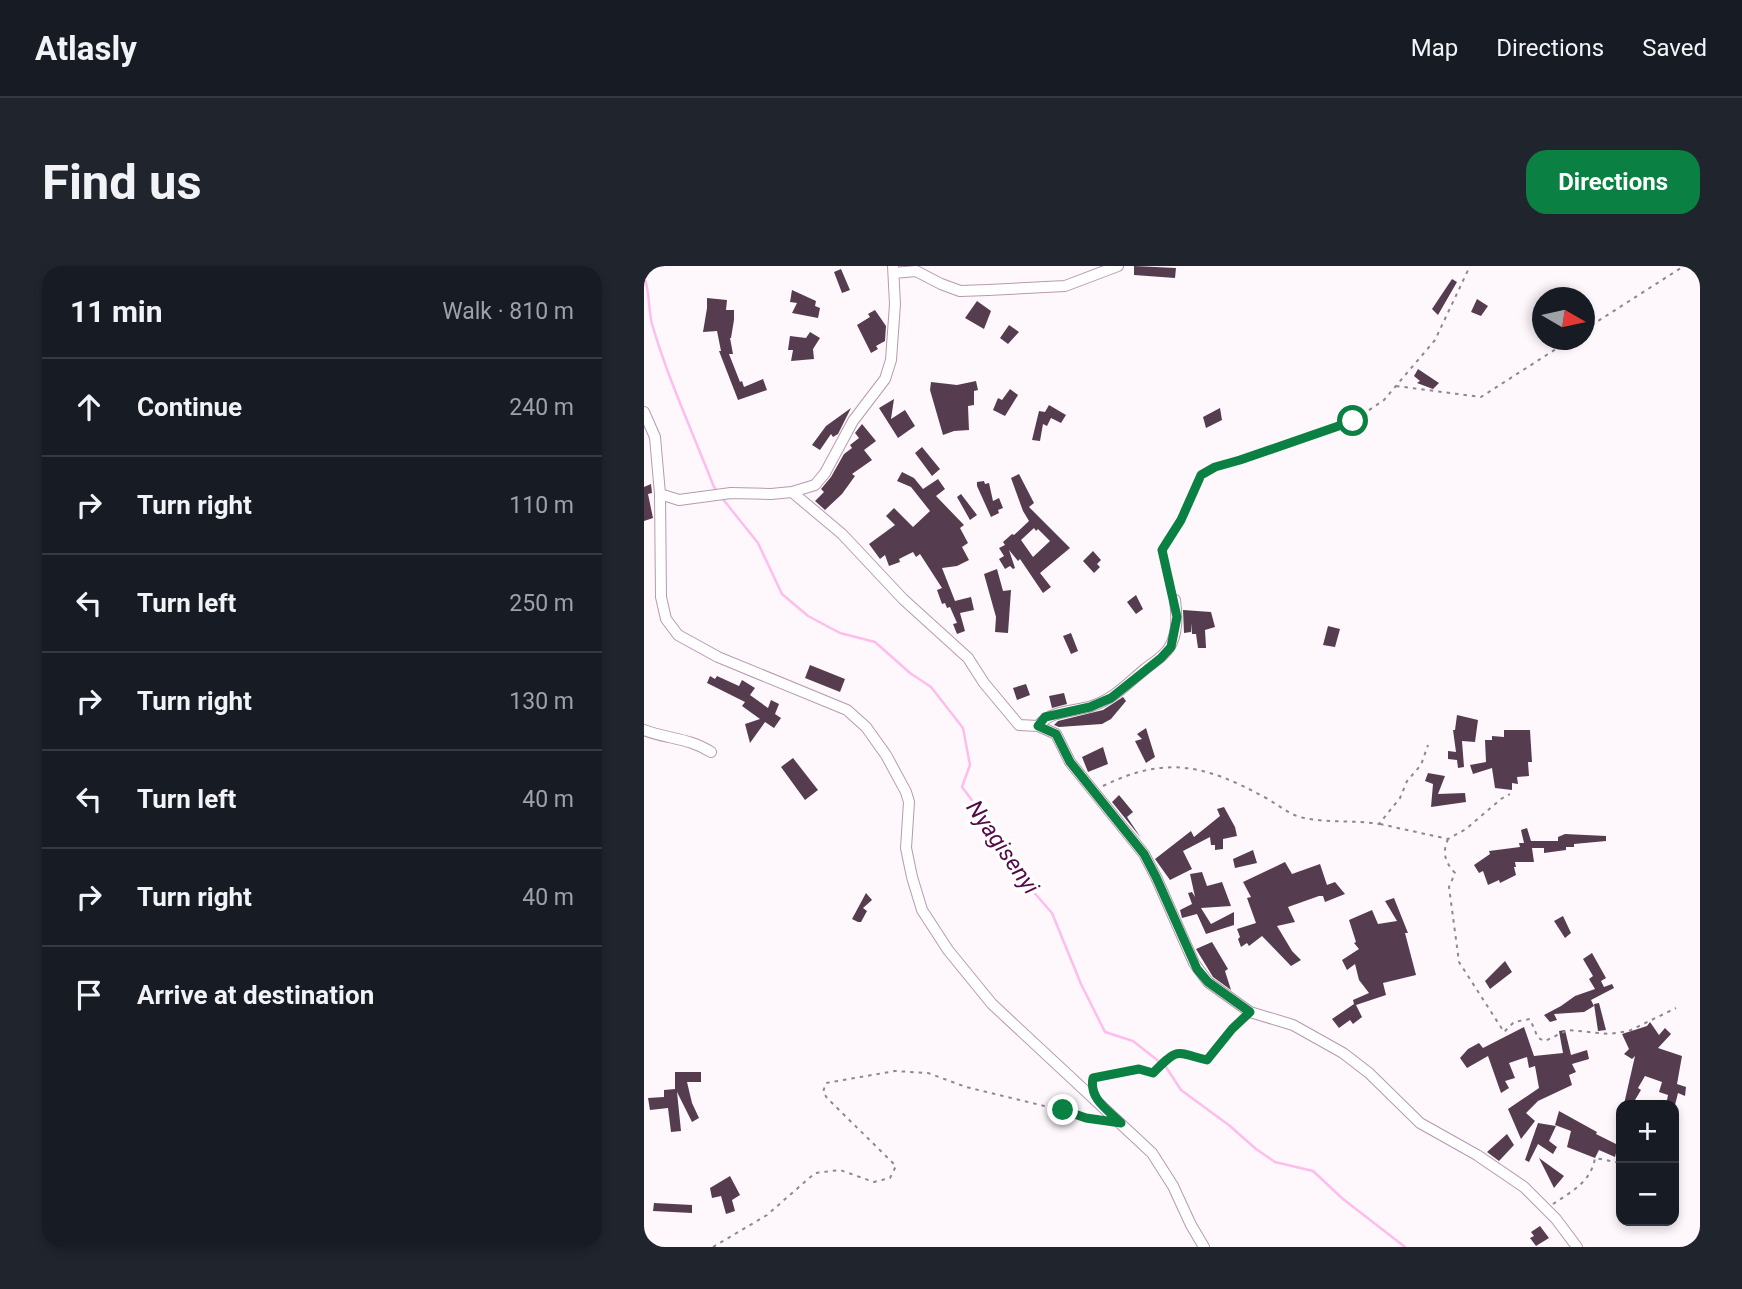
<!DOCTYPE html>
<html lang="en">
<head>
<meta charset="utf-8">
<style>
	body { margin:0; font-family:Roboto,sans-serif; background:#20242c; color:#f1f3f6 }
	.controls { position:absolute; right:21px; bottom:21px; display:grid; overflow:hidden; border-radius:14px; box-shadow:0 4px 10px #0003 }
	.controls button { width:63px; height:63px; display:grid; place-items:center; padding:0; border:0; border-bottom:2px solid #363941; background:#171b24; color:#f1f3f6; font:35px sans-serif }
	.compass { position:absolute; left:888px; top:21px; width:63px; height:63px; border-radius:50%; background:#171b24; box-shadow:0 4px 10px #0003; rotate:99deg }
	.stop { position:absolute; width:21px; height:21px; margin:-16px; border:5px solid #0b8043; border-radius:50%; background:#fff }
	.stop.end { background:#0b8043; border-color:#fff; box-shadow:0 2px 7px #0008 }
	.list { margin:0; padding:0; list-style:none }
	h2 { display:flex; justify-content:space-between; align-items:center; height:91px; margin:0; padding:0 28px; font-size:30px }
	h2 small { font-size:23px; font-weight:400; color:#9ea1a6 }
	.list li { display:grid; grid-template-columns:46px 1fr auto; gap:21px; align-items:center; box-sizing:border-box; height:98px; padding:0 28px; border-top:2px solid #363941 }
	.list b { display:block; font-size:26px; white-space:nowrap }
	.list em { font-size:23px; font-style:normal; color:#9ea1a6 }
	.icon { flex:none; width:38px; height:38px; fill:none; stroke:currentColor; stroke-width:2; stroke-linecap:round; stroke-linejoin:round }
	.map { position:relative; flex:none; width:1056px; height:981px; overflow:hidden; border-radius:21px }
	header { display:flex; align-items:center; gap:42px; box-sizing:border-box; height:98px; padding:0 35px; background:#171b24; border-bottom:2px solid #363941 }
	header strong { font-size:33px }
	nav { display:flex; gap:38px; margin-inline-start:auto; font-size:24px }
	.intro { display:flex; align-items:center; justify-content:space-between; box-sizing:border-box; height:168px; padding:0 42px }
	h1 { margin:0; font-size:49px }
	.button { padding:18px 32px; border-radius:21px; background:#0b8043; color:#fff; font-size:24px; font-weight:700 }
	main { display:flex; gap:42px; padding:0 42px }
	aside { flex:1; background:#171b24; border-radius:21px; box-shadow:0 4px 10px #0003 }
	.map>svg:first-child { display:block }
</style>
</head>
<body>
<header>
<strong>Atlasly</strong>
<nav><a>Map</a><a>Directions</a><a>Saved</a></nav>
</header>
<div class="intro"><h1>Find us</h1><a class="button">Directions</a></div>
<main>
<aside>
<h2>11 min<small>Walk · 810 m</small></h2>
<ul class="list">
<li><svg class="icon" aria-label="ahead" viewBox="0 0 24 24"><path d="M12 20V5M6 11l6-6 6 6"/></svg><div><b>Continue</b></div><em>240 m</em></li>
<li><svg class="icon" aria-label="right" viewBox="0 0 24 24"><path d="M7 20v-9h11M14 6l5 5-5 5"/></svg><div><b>Turn right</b></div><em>110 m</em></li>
<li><svg class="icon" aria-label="left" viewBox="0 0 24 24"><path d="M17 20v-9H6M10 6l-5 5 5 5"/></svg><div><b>Turn left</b></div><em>250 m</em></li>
<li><svg class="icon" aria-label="right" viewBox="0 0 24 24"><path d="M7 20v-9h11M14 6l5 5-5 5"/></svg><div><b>Turn right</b></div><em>130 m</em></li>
<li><svg class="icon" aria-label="left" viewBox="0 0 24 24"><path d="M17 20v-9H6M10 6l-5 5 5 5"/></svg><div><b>Turn left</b></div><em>40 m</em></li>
<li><svg class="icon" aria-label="right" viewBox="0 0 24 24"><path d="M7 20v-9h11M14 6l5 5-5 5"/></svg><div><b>Turn right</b></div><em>40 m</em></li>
<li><svg class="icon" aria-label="arrive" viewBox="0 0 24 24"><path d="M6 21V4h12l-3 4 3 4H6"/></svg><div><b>Arrive at destination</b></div></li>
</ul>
</aside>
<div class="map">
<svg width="1056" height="981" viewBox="0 0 1056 981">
	<rect width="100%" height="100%" fill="#fef8fd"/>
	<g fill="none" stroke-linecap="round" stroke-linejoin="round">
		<path stroke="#fdbded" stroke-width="2.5" d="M0,10C6,26 4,42 8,58C24,113 49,167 70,221L74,226
			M78,232L114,277L138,328L164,350L196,367L231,376L266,407L287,421L319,462L326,499L318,521L351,565L380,615L408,647L437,718L461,766L489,775L522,801L537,824L586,860L612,883L631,896L669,905L699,933L761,981"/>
	</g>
	<path fill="#553c4f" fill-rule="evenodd" d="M490,0L532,2L531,12L490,9Z
		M197,3L206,24L198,27L190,6Z
		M808,13L813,16L794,49L788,43Z
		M148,24L172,35L171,40L176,42L174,52L148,47L153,37L146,36Z
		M63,32L83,34L82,44H90V54L87,72H86L89,88H85L96,116L98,115L100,121L119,113L123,124L94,134L75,85H77L73,65L59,66L63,42Z
		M833,33L844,40L837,50L827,46Z
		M333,35L347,45L340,63L321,52Z
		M231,44L242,60L241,75L232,80L234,83L227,87L213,59L226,51L224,48Z
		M365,59L375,66L364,78L356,72Z
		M166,66L176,72L169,83L170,93L147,95L149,84H144L146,70L162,72Z
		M774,103L795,117L789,123L773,117L776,115L770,110Z
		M332,115L334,124L330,125V139L324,140L325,164L310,165L299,169L286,124L287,116L313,119Z
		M366,123L374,129L361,150L349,144L354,132L358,134Z
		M250,133L247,153L261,144L271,160L254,172L235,142Z
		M405,139L422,149L417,157L407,152L403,160L399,158L396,175L388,174L395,145L401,146Z
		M207,142L194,168L189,171L187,168L176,184L168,179L182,160Z
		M576,142L578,154L562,162L559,151Z
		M218,158L232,175L220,184L228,194L208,208L211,210L198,228L181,244L171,235L180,226L177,223L187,211L200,188L208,182L206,179L215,172L211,167Z
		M278,181L296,203L288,210L271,187Z
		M258,206L270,212L279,223L294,213L301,223L292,230L320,259L316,262L324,277L318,281L325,294L313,300L298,302L311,335L327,331L330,344L316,347L321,365L313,368L309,358L313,357L306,341L303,342L301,337L298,338L293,324L298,322L276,288L272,291L269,286L255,293L256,296L245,300L241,289L236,293L225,278L251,259L242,250L250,242L269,261L286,245L267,221L253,215Z
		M375,208L390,237L385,241L426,282L396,307L407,321L399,327L376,293L374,295L365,284L371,302L369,303L366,300L361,303L355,293L360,290L355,282L361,279L359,276L368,268L370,269L385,255L379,245L367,212ZM390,262L392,265L394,263L406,275L389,291L377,274Z
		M340,215L341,218L345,217L349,235L355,232L359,242L354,244L355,247L347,251L333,220V216Z
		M7,218L8,227L4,228L9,252L0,255V221Z
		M317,228L333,249L326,254L313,231Z
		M449,285L457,294L453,298L456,301L450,307L439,295Z
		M353,303L359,325L367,324L364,367L351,366L352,351L340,308Z
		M492,329L499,343L492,348L483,336Z
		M539,344L567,346L571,361L561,364L562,382H554L552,368H548L547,357V366L540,367Z
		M684,360L696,363L691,381L679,379Z
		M427,367L434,385L427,388L419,370Z
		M166,399L201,413L196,426L161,412Z
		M66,410L71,413L73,410L95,420L98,414L111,422L106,429L124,442L127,434L135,438L131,448L137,452L130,462L121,456L106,477L101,458L116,453L98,440L101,436L63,417Z
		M382,418L386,429L373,434L369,422Z
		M420,427L423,438L408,442L405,430Z
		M479,431L482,435L467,453L458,458L415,461L410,459L414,455L459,444Z
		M813,449L834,454L831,476L818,475L820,501L814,502L813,494L804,493V485L812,486L809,464H811Z
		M502,462L511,491L502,497L491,475L498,473L493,468Z
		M860,464H886L888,496H884L885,510L873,511L874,518L868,517V524L851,522L848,502L829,508L826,499L842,496L841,474H848V470L860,471Z
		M459,481L464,498L444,506L438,491Z
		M149,492L174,524L161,534L137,501Z
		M784,507L801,510L794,528L821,527L822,536L787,541L789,518L781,515Z
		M475,529L489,546L483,551L497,572L468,536Z
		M580,541L591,561L593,570L579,573V583L571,584V579H567L566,571L539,585L548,603L526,614L511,593L547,565L550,571L576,550L573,543Z
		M883,562L887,575H914V571L921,568L962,570V575L930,578V581H922V584L900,587V582H888L890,596H871L872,601H870L872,609L856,617L855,614L844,619L839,605L835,607L830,599L846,588L845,585L876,581L875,577H880L877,564Z
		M609,584L613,597L591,602L589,593Z
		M641,596L648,608L676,598L683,619L691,616L701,628L681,636L679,630H675L644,641L651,656L633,660L648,685L657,694L647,700L618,670L605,680L603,677L597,681L594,673L596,671L593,663L612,657L603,632L607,631L599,616Z
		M558,606L563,620L578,616L587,640L557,642L567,658L590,646V659L562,668L553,648L538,652L536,644L548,638L544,627L548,626L551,631L546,608Z
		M222,627L228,634L219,642L223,645L217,656H214L208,653Z
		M750,632L764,667H761L772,709L739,717L742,729L712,739L718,751L709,758L706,754L695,762L688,753L710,738L709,734L725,727L715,714L711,698L703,704L698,694L715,683L710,677L712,676L705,654L728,644L734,658L753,655L741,635Z
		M919,650L927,667L921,672L910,655Z
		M568,676L584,703L581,705L587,724L569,711L552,683Z
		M948,687L962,712L957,715L960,721L968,718L970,722L947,734L950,740L940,746L910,748L913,754L906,756L900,749L917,740L931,730L951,723L945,713L949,710L939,693Z
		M861,695L868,706L846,723L841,715Z
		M955,737L962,764L954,765L950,738Z
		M1006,756L1015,769L1021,762L1027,768L1014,782L1038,790L1033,818L1042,821L1041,830L1034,827L1031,839H1022L1024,829L1015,826L1018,816L1001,810L994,822L997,824L988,839L980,838L991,790L988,793L980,788L985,783L978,768L1003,760Z
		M880,761L890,790L919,787L915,765L921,764L927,789L943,784L945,793L928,798L932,806L925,809L928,819L894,835L882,847L891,855L877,873L864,843L895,822L891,800L885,802L883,791L865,797L871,812L861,815L865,822L857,827L844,790L823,802L816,792L824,783L835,777L839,782Z
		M31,806H57V816H43L48,837L55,852L48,856L33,826L37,865L27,866L24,842L6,844L4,832L20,831V824L31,823Z
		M915,845L953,866L952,868L974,879L971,891L955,884L951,892L923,881L927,865L911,859Z
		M894,857L912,860L905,875L913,881L909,888L894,878L885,896L881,894Z
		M863,868L870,879L855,895L843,886Z
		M895,892L920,910L910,922Z
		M86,910L96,929L88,934L91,945L82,948L77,930L68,932L66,922Z
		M10,937L48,939V947L9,945Z
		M896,960L905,972L892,980L886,972L890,970L887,966Z"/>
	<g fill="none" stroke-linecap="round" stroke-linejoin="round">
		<defs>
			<path id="street" d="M250,7L272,5L297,18L316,25L344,24L421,20L474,0
				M0,146L11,171L16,228L17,331L22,353L34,369L74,391L203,444L222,461L242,489L262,526L265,536L262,582L268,611L278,644L304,684L348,738L508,887L529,920L547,959L560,981
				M148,226L198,268L259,333L324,392L340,417L375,459L394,460L412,468L426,496L500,588L512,611L550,697L564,716L606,746L649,759L699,787L725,807L776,857L833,889L880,921L912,953L933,981
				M16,228L35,234L87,227L127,228L148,226L171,219L181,207L209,155L241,113L247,94L251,38L249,0
				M394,460C407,444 429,446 448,440C470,433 484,417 501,403C510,396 519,391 525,382C534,368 533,350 531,334
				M0,464C23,473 46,472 67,486"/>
		</defs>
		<use href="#street" stroke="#b799af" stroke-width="12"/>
		<path stroke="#8f878d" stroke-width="2" stroke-dasharray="3.5 5" stroke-linecap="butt" d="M940,64L1040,0
			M752,120L837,131L926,74
			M528,323L518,284L537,254L557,209L571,201L596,194L709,155L740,134L791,74L826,0
			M459,520C522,489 562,499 622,532C635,539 645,549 660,552C684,557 711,554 735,558L756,532L763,515L777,499L784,479
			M736,558L804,573L822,563L857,533L866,528
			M804,573C798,587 801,596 811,607L805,621L815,696L860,766L870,756L886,753L894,772L901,775L924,764L965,768L985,765L1032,742
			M448,818L449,812L495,803L509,807C535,781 529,786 563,794L597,754
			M909,938C927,926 947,916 951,892L977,897
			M69,981L123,949L171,907L196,904L230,916L246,912L252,900L183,832L179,826L182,817L251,805L284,807L322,821L458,854"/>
		<use href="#street" stroke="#fff" stroke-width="10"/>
	</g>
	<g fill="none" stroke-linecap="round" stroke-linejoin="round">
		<path stroke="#0b8043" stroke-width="9" d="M419,844L442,852L477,857C463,843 445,833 449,812L495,803L509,807C535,781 530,786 563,794L588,763L606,746L564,716L553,703L512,611L500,588L426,496L412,468L394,460L401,451L446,441L467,432L517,392L527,381L533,351L518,284L537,254L557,209L571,201L596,194L709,155"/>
	</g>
	<g text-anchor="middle" stroke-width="7" stroke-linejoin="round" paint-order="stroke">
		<g font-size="23" font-style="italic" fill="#530947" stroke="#fff">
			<text transform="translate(359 581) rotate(55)" y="8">Nyagisenyi</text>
		</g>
	</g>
</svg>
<div class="controls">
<button>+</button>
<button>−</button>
</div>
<svg class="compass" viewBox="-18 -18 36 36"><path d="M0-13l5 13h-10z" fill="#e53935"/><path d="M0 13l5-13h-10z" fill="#9ea1a6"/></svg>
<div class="stop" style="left:709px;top:155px"></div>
<div class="stop end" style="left:419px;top:844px"></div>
</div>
</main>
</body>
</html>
